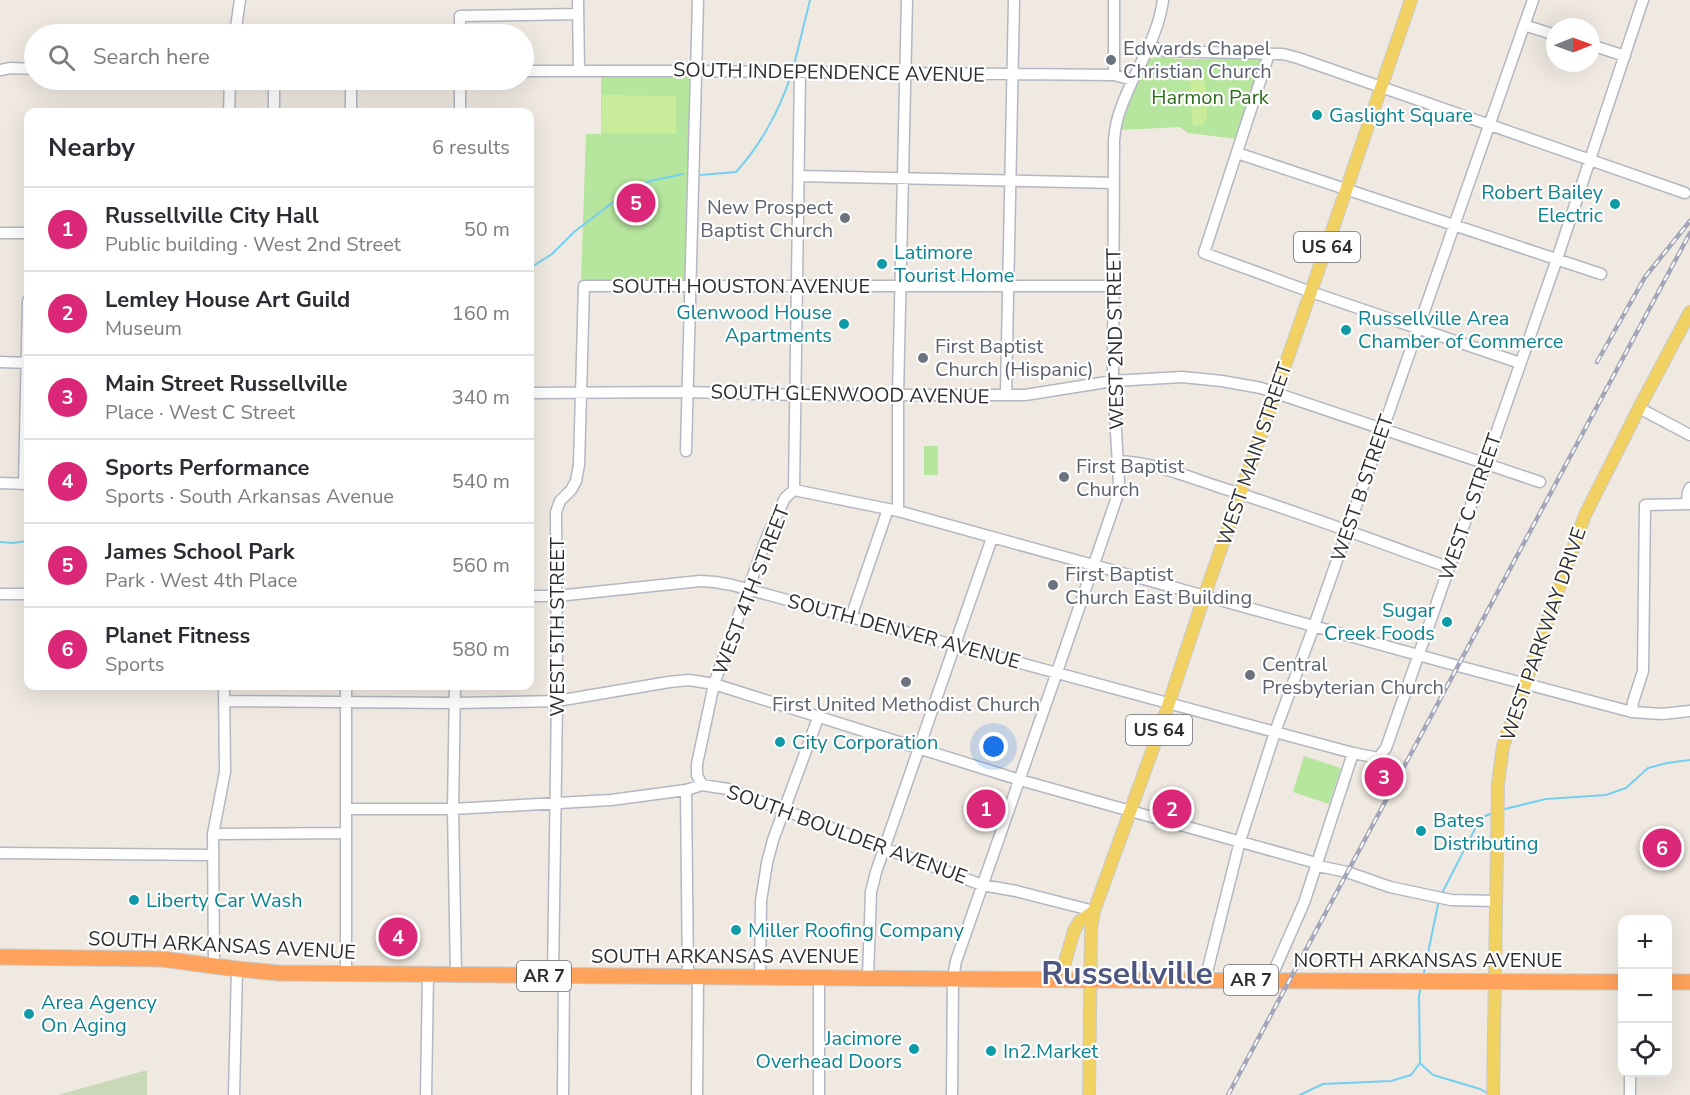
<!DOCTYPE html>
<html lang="en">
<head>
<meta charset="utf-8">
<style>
	body { margin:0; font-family:"Nunito Sans",sans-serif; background:#f7f7f7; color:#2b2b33 }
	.controls { position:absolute; right:18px; bottom:18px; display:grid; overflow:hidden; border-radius:12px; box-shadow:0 6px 24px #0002 }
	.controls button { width:54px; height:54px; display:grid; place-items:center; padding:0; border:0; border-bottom:2px solid #e1e1e2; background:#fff; color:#2b2b33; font:30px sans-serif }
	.compass { position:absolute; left:1546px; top:18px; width:54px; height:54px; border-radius:50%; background:#fff; box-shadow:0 6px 24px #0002; rotate:89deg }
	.you { position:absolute; left:994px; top:747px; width:21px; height:21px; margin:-15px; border:4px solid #fff; border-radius:50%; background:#1a73e8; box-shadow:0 0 0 9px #1a73e833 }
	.badge { display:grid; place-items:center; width:39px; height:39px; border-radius:50%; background:#db2777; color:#fff; font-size:20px; font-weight:700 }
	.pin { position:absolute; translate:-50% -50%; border:3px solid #fff; box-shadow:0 2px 6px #0006 }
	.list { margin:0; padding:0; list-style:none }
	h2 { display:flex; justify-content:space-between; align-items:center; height:78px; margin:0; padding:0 24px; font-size:26px }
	h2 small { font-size:20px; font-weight:400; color:#7c7c81 }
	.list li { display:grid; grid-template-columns:39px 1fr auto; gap:18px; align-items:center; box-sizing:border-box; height:84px; padding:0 24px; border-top:2px solid #e1e1e2 }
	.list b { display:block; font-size:22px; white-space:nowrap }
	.list p { margin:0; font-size:20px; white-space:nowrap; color:#7c7c81 }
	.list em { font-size:20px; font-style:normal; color:#7c7c81 }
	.icon { flex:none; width:33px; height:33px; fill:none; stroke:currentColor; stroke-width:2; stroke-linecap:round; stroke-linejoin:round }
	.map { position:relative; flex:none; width:1690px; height:1095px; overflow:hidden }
	.search { position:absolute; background:#fff; box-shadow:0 6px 24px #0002; left:24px; top:24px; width:510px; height:66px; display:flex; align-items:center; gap:15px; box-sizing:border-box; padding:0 21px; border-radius:33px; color:#7c7c81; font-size:22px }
	.panel { position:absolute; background:#fff; box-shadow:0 6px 24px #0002; left:24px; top:108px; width:510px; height:582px; border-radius:12px }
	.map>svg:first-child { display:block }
</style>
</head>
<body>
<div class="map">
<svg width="1690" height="1095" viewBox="0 0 1690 1095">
	<rect width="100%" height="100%" fill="#efe9e1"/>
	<path fill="#b6e59e" d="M1157,57L1181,59H1259L1263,63L1238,139L1188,133L1180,127L1121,130L1131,95L1149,59Z
		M601,75L685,76L692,79L687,272L685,280L674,282L581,281L586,134H601Z
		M924,446H938V475H924Z
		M1304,756L1341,768L1329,804L1293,792Z"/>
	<path fill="#c8d9b8" d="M147,1070V1095H58Z"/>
	<path fill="#c9ec9a" d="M1197,68L1202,69L1204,72L1207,117L1203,125L1195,126L1193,125L1192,119L1190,76L1191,72Z
		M602,95L676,96V134L601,133Z"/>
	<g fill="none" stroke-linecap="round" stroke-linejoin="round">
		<path stroke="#75cff0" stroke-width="2" d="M794,65L810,0
			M700,175L736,172C760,146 779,111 790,78
			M530,268L552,254L574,232L629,190L650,181L683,174
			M0,542L13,543L28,541
			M1501,810L1546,799L1606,795L1626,788L1648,768L1667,763L1690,760
			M1441,895L1478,823L1485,816L1493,813
			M1423,977L1439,900
			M1421,1064L1433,1075L1480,1089L1489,1094
			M1300,1095L1323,1084L1391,1081L1411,1075L1420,1063L1419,995L1421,988"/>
		<defs>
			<path id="minor" d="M578,2L579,71
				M1524,25L1555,35
				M235,34L240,0
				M460,34V16L578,14
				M1591,45L1625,56
				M1150,46L1165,51L1283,54L1298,58L1685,193
				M1269,54L1204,253L1311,292L1520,363
				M0,70L11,68L34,69
				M524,71H688L1114,75L1133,80
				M1114,75V0
				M229,112L230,80
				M274,112V80
				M351,112V80
				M460,112V80
				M1237,153L1601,274
				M799,176L1114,183
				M0,233H28
				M0,362L28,363
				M530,393L687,392L795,395H1025L1113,381L1182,377L1222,381L1261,388L1540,482
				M1006,395L1014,0
				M1639,408L1690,435
				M686,451L698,0
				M1117,461C1152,462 1186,476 1219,487C1296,511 1372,540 1448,567
				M0,483L28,484
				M24,484L28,301
				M794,490L898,511L1458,666L1632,712L1662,714L1690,711
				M1687,504L1688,492L1690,488
				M898,511V395L907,0
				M0,594H28
				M530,596H557L700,581L715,582L732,585L1275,732L1353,753L1378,758L1386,748L1557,259L1643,0
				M851,617L888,509
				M455,686L453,809L456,975
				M225,701L455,703L557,701L669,682L689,680L714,684L1020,780L1316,863L1318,866L1347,872L1390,887L1451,900L1496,901
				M1632,712L1633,702L1643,671L1645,505L1690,504
				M702,785L697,775V764L714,684L767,537L785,498L794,490L800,72
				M686,790L688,977
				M346,809H453L611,800L686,790L702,785L728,789L982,885L1016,891L1094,911
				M213,834L346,833
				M0,853L213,855
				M214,965L213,834L225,772L224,686
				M346,974V686
				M553,976L557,701L556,512L560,501L571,490L576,481L579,465L584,286H1114
				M760,977L761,901L767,863L773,840L818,718
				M819,977V1095
				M868,978L871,892L876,872L992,538
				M1205,980L1240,841L1275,732L1314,626L1533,0
				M1270,980L1304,903L1353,753
				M234,1095L237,969
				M426,1095L428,975
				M563,1095L564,976
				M697,1095L698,977
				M952,1095L953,978L956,961L1057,672L1117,497L1119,482L1113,381L1114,140C1115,129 1117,118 1121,108C1134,71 1158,39 1163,0
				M1630,1095V1072"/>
			<path id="major" d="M1060,979L1074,931L1079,922L1094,911
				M1089,1095L1091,928L1094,911L1164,718L1204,597L1330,237L1411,0
				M1493,1095L1498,784L1503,746L1585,515L1639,408L1690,312"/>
			<path id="highway" d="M0,957L162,959L237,969L279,973L1090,980L1622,982
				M1668,982H1690"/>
		</defs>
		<use href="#minor" stroke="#b4b7c1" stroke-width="13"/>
		<use href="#major" stroke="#c9c9c9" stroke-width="14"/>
		<use href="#highway" stroke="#c9c9c9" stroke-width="17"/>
		<use href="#minor" stroke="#fff" stroke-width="10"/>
		<use href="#major" stroke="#f2d163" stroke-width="12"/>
		<use href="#highway" stroke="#ffa35c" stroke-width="15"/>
		<defs>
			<path id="rail" d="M1597,362L1645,277L1690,221
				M1228,1095L1690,233"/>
		</defs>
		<use href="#rail" stroke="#a3a6b8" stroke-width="4.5"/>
		<use href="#rail" stroke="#fff" stroke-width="2" stroke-dasharray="7" stroke-linecap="butt"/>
	</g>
	<g fill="#6b7280" stroke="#fff" stroke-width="2">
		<circle cx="1111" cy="60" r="6"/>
		<circle cx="845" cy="218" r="6"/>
		<circle cx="923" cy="358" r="6"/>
		<circle cx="1064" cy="477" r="6"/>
		<circle cx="1053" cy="585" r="6"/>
		<circle cx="1250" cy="675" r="6"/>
		<circle cx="906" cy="682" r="6"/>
	</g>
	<g fill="#0f9aa8" stroke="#fff" stroke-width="2">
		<circle cx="1317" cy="115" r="6"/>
		<circle cx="1615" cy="204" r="6"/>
		<circle cx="882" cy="264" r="6"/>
		<circle cx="844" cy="324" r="6"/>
		<circle cx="1346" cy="330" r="6"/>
		<circle cx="1447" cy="622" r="6"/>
		<circle cx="780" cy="742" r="6"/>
		<circle cx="1421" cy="831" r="6"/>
		<circle cx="134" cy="900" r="6"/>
		<circle cx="736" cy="930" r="6"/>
		<circle cx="29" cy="1014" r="6"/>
		<circle cx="914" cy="1049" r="6"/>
		<circle cx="991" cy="1051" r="6"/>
	</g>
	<g text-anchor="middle" stroke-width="4.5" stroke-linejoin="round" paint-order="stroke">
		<g fill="#fff" stroke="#6d6d6d" stroke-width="1.5">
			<rect x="1294" y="232" width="66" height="30" rx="4.5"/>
			<rect x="1126" y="715" width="66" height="30" rx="4.5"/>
			<rect x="517" y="961" width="54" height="30" rx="4.5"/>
			<rect x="1224" y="965" width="54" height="30" rx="4.5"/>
		</g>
		<g font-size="18" font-weight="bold" fill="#2e2e2e">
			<text x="1327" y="253">US 64</text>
			<text x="1159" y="736">US 64</text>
			<text x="544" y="982">AR 7</text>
			<text x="1251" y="986">AR 7</text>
		</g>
		<g font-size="20" fill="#5b616d" stroke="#fff" text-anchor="start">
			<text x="1123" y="55">Edwards Chapel<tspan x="1123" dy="23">Christian Church</tspan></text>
			<text x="833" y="214" text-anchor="end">New Prospect<tspan x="833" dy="23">Baptist Church</tspan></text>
			<text x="935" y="353">First Baptist<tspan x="935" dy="23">Church (Hispanic)</tspan></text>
			<text x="1076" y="473">First Baptist<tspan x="1076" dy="23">Church</tspan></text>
			<text x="1065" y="581">First Baptist<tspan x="1065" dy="23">Church East Building</tspan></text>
			<text x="1262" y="671">Central<tspan x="1262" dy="23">Presbyterian Church</tspan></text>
			<text x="906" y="711" text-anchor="middle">First United Methodist Church</text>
		</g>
		<g font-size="20" fill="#2e2e2e" stroke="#fff">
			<text transform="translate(829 72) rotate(1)" y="7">SOUTH INDEPENDENCE AVENUE</text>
			<text x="741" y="293">SOUTH HOUSTON AVENUE</text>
			<text transform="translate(1115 339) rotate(-91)" y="7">WEST 2ND STREET</text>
			<text transform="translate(850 394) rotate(1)" y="7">SOUTH GLENWOOD AVENUE</text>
			<text transform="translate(1254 454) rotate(-71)" y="7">WEST MAIN STREET</text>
			<text transform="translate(1362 488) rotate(-71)" y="7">WEST B STREET</text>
			<text transform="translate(1470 507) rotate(-71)" y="7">WEST C STREET</text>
			<text transform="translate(751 590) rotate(-69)" y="7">WEST 4TH STREET</text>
			<text transform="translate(557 627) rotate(-90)" y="7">WEST 5TH STREET</text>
			<text transform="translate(904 631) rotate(15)" y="7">SOUTH DENVER AVENUE</text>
			<text transform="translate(1543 634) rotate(-71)" y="7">WEST PARKWAY DRIVE</text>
			<text transform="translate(847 834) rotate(20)" y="7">SOUTH BOULDER AVENUE</text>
			<text transform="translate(222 945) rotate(3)" y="7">SOUTH ARKANSAS AVENUE</text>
			<text x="725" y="963">SOUTH ARKANSAS AVENUE</text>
			<text x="1428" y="967">NORTH ARKANSAS AVENUE</text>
		</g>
		<g font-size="20" fill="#2c6e1b" stroke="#fff">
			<text x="1210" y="104">Harmon Park</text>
		</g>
		<g font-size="20" fill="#0d838f" stroke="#fff" text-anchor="start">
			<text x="1329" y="122">Gaslight Square</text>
			<text x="1603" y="199" text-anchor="end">Robert Bailey<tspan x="1603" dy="23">Electric</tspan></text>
			<text x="894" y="259">Latimore<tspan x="894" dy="23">Tourist Home</tspan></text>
			<text x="832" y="319" text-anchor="end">Glenwood House<tspan x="832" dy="23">Apartments</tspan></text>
			<text x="1358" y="325">Russellville Area<tspan x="1358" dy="23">Chamber of Commerce</tspan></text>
			<text x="1435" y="617" text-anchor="end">Sugar<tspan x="1435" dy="23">Creek Foods</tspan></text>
			<text x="792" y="749">City Corporation</text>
			<text x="1433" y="827">Bates<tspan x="1433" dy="23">Distributing</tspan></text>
			<text x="146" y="907">Liberty Car Wash</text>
			<text x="748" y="937">Miller Roofing Company</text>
			<text x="41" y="1009">Area Agency<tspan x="41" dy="23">On Aging</tspan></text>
			<text x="902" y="1045" text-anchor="end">Jacimore<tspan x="902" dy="23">Overhead Doors</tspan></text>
			<text x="1003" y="1058">In2.Market</text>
		</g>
		<g font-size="32" font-weight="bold" fill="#4d5680" stroke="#fff">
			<text x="1127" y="984">Russellville</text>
		</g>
	</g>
</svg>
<div class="controls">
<button>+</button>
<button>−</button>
<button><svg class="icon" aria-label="locate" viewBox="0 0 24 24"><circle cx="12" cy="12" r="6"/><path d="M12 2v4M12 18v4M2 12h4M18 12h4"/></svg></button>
</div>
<svg class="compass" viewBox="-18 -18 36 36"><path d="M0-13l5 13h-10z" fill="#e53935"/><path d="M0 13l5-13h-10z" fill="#7c7c81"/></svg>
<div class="you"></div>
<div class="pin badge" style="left:986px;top:809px">1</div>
<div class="pin badge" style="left:1172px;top:809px">2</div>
<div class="pin badge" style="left:1384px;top:777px">3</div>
<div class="pin badge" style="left:398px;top:937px">4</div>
<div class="pin badge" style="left:636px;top:203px">5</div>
<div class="pin badge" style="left:1662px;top:848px">6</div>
<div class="search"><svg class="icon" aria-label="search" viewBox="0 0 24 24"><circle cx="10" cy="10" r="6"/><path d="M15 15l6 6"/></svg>Search here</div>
<section class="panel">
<h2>Nearby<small>6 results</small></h2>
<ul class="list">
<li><span class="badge">1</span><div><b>Russellville City Hall</b><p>Public building · West 2nd Street</p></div><em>50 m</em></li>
<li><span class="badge">2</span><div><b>Lemley House Art Guild</b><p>Museum</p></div><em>160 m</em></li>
<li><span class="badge">3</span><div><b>Main Street Russellville</b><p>Place · West C Street</p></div><em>340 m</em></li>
<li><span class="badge">4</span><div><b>Sports Performance</b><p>Sports · South Arkansas Avenue</p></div><em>540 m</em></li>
<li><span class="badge">5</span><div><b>James School Park</b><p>Park · West 4th Place</p></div><em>560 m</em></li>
<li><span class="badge">6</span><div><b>Planet Fitness</b><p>Sports</p></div><em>580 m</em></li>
</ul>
</section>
</div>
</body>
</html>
